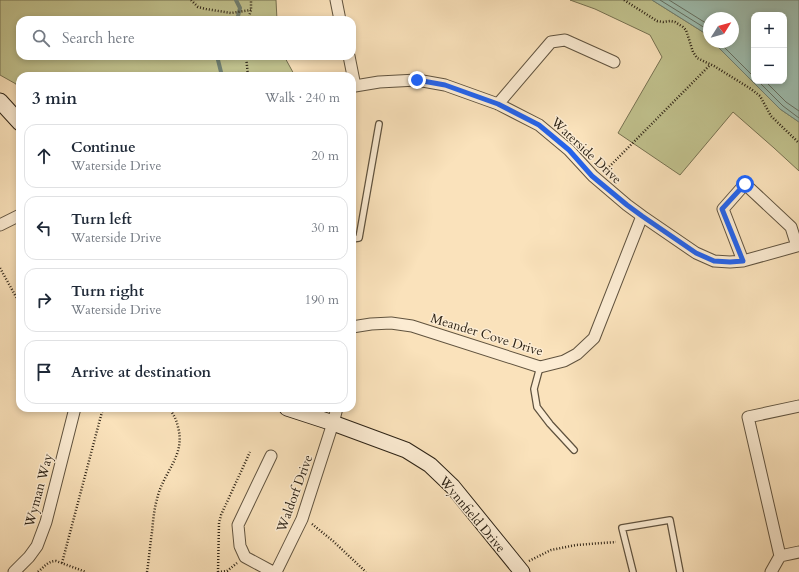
<!DOCTYPE html>
<html lang="en">
<head>
<meta charset="utf-8">
<style>
	body { margin:0; font-family:Cardo,serif; background:#f6f6f7; color:#1f2937 }
	.controls { position:absolute; right:12px; top:12px; display:grid; overflow:hidden; border-radius:8px; box-shadow:0 2px 6px #0003 }
	.controls button { width:36px; height:36px; display:grid; place-items:center; padding:0; border:0; border-bottom:1px solid #e0e1e3; background:#fff; color:#1f2937; font:20px sans-serif }
	.compass { position:absolute; left:703px; top:12px; width:36px; height:36px; border-radius:50%; background:#fff; box-shadow:0 2px 6px #0003; rotate:53deg }
	.stop { position:absolute; width:12px; height:12px; margin:-9px; border:3px solid #2563eb; border-radius:50%; background:#fff }
	.stop.end { background:#2563eb; border-color:#fff; box-shadow:0 1px 4px #0008 }
	.list { margin:0; padding:0; list-style:none }
	h2 { display:flex; justify-content:space-between; align-items:center; height:52px; margin:0; padding:0 16px; font-size:17px }
	h2 small { font-size:13px; font-weight:400; color:#747a83 }
	.list li { display:grid; grid-template-columns:26px 1fr auto; gap:12px; align-items:center; box-sizing:border-box; height:64px; margin:0 8px 8px; padding:0 8px; border:1px solid #e0e1e3; border-radius:12px }
	.list b { display:block; font-size:15px; white-space:nowrap }
	.list p { margin:0; font-size:13px; white-space:nowrap; color:#747a83 }
	.list em { font-size:13px; font-style:normal; color:#747a83 }
	.icon { flex:none; width:22px; height:22px; fill:none; stroke:currentColor; stroke-width:2; stroke-linecap:round; stroke-linejoin:round }
	.map { position:relative; flex:none; width:799px; height:572px; overflow:hidden }
	.search { position:absolute; background:#fff; box-shadow:0 2px 6px #0003; left:16px; top:16px; width:340px; height:44px; display:flex; align-items:center; gap:10px; box-sizing:border-box; padding:0 14px; border-radius:12px; color:#747a83; font-size:15px }
	.panel { position:absolute; background:#fff; box-shadow:0 2px 6px #0003; left:16px; top:72px; width:340px; height:340px; border-radius:12px }
	.map>svg:first-child { display:block }
</style>
</head>
<body>
<div class="map">
<svg width="799" height="572" viewBox="0 0 799 572">
	<rect width="100%" height="100%" fill="#fae2bb"/>
	<filter id="stains"><feTurbulence type="fractalNoise" baseFrequency=".005" numOctaves="4"/><feColorMatrix values="0 0 0 0 .2 0 0 0 0 .09 0 0 0 0 .02 0 0 0 .5 -.17"/></filter>
	<radialGradient id="worn" r=".72"><stop offset=".6" stop-color="#630" stop-opacity="0"/><stop offset="1" stop-color="#630" stop-opacity=".3"/></radialGradient>
	<path fill="#c1c28e" stroke="#777252" d="M0,0H276L277,20H20V56H284L295,76H20V91L16,84L0,75Z
		M570,0H652L703,32L709,38V42H713L780,109L799,122V171L774,148L733,112L680,175L618,133L662,57L650,35L595,9Z"/>
	<path fill="#9ebeb0" stroke="#718072" fill-rule="evenodd" d="M652,0H799V122L780,109L713,42H733V18H709V38L703,32ZM754,15H784V81H754Z"/>
	<g fill="none" stroke-linecap="round" stroke-linejoin="round">
		<path stroke="#667063" stroke-width="1" d="M660,0L705,28L709,32
			M669,0L709,25
			M719,42L754,77
			M758,81L783,106L799,118
			M765,81L786,102L799,111"/>
		<path stroke="#718072" stroke-width="4" d="M236,0L240,8L237,20
			M217,56L222,76"/>
		<defs>
			<path id="lane" d="M352,239L359,238L379,124
				M540,367L534,389L537,407L550,424L574,450
				M633,572L622,528L670,520L680,572"/>
			<path id="street" d="M336,0L340,20
				M349,56L355,86
				M352,87L355,86L379,82L417,80L445,85L498,104L539,125L569,150L593,176L627,205L642,216L696,253L714,261L730,262L743,261L797,246L791,227L745,184L723,209L743,261
				M498,104L551,42L565,40L614,62
				M0,225L20,215
				M352,327L371,324L391,323L412,326L540,367L564,361L577,354L594,338L642,216
				M271,456L238,525L240,546L245,557L273,572
				M780,556L748,417L799,406
				M14,572L29,557L37,546L46,522L75,408
				M276,572L302,519L333,423L337,408
				M771,572L780,556L799,552"/>
			<path id="secondary" d="M0,101L20,123
				M287,408L333,423L406,450L430,465L453,487L522,572"/>
		</defs>
		<use href="#lane" stroke="#60533f" stroke-width="8"/>
		<use href="#street" stroke="#60533f" stroke-width="13"/>
		<use href="#secondary" stroke="#2d2316" stroke-width="17"/>
		<path stroke="#2d2316" stroke-width="2.5" stroke-dasharray="1 2" stroke-linecap="butt" d="M191,0L198,7L206,9L231,13L251,10
			M624,0L657,21L663,22L670,21L675,22L683,27L686,30L693,52L697,58L714,66L751,89L760,96L771,116L799,143
			M248,20L251,10V0
			M246,56L248,76
			M605,171L710,65
			M0,268L20,304
			M312,524L333,541L366,572
			M529,561L551,550L576,545L616,542
			M62,563L103,408
			M38,572C44,567 48,561 56,561L86,572
			M147,572C149,559 150,545 152,532C153,521 154,510 157,499C163,472 186,456 178,427C176,419 174,414 168,408
			M218,572L219,523L221,515L250,452
			M218,572L227,571L237,563"/>
		<use href="#lane" stroke="#fcecd3" stroke-width="5.5"/>
		<use href="#street" stroke="#fcecd3" stroke-width="11"/>
		<use href="#secondary" stroke="#fcecd3" stroke-width="15"/>
	</g>
	<g fill="none" stroke-linecap="round" stroke-linejoin="round">
		<path stroke="#2563eb" stroke-width="5" d="M417,80L445,85L498,104L539,125L569,150L592,176L627,205L642,216L696,253L714,261L730,262L743,261L722,209L745,184"/>
	</g>
	<g text-anchor="middle" stroke-width="3" stroke-linejoin="round" paint-order="stroke">
		<g font-size="13" fill="#2d2316" stroke="#fcecd3">
			<text transform="translate(587 150) rotate(43)" y="5">Waterside Drive</text>
			<text transform="translate(487 334) rotate(17)" y="5">Meander Cove Drive</text>
			<text transform="translate(38 490) rotate(-75)" y="5">Wyman Way</text>
			<text transform="translate(294 493) rotate(-70)" y="5">Waldorf Drive</text>
			<text transform="translate(473 514) rotate(50)" y="5">Wynnfield Drive</text>
		</g>
	</g>
	<rect width="100%" height="100%" filter="url(#stains)"/>
	<rect width="100%" height="100%" fill="url(#worn)"/>
</svg>
<div class="controls">
<button>+</button>
<button>−</button>
</div>
<svg class="compass" viewBox="-18 -18 36 36"><path d="M0-13l5 13h-10z" fill="#e53935"/><path d="M0 13l5-13h-10z" fill="#747a83"/></svg>
<div class="stop" style="left:745px;top:184px"></div>
<div class="stop end" style="left:417px;top:80px"></div>
<div class="search"><svg class="icon" aria-label="search" viewBox="0 0 24 24"><circle cx="10" cy="10" r="6"/><path d="M15 15l6 6"/></svg>Search here</div>
<section class="panel">
<h2>3 min<small>Walk · 240 m</small></h2>
<ul class="list">
<li><svg class="icon" aria-label="ahead" viewBox="0 0 24 24"><path d="M12 20V5M6 11l6-6 6 6"/></svg><div><b>Continue</b><p>Waterside Drive</p></div><em>20 m</em></li>
<li><svg class="icon" aria-label="left" viewBox="0 0 24 24"><path d="M17 20v-9H6M10 6l-5 5 5 5"/></svg><div><b>Turn left</b><p>Waterside Drive</p></div><em>30 m</em></li>
<li><svg class="icon" aria-label="right" viewBox="0 0 24 24"><path d="M7 20v-9h11M14 6l5 5-5 5"/></svg><div><b>Turn right</b><p>Waterside Drive</p></div><em>190 m</em></li>
<li><svg class="icon" aria-label="arrive" viewBox="0 0 24 24"><path d="M6 21V4h12l-3 4 3 4H6"/></svg><div><b>Arrive at destination</b></div></li>
</ul>
</section>
</div>
</body>
</html>
